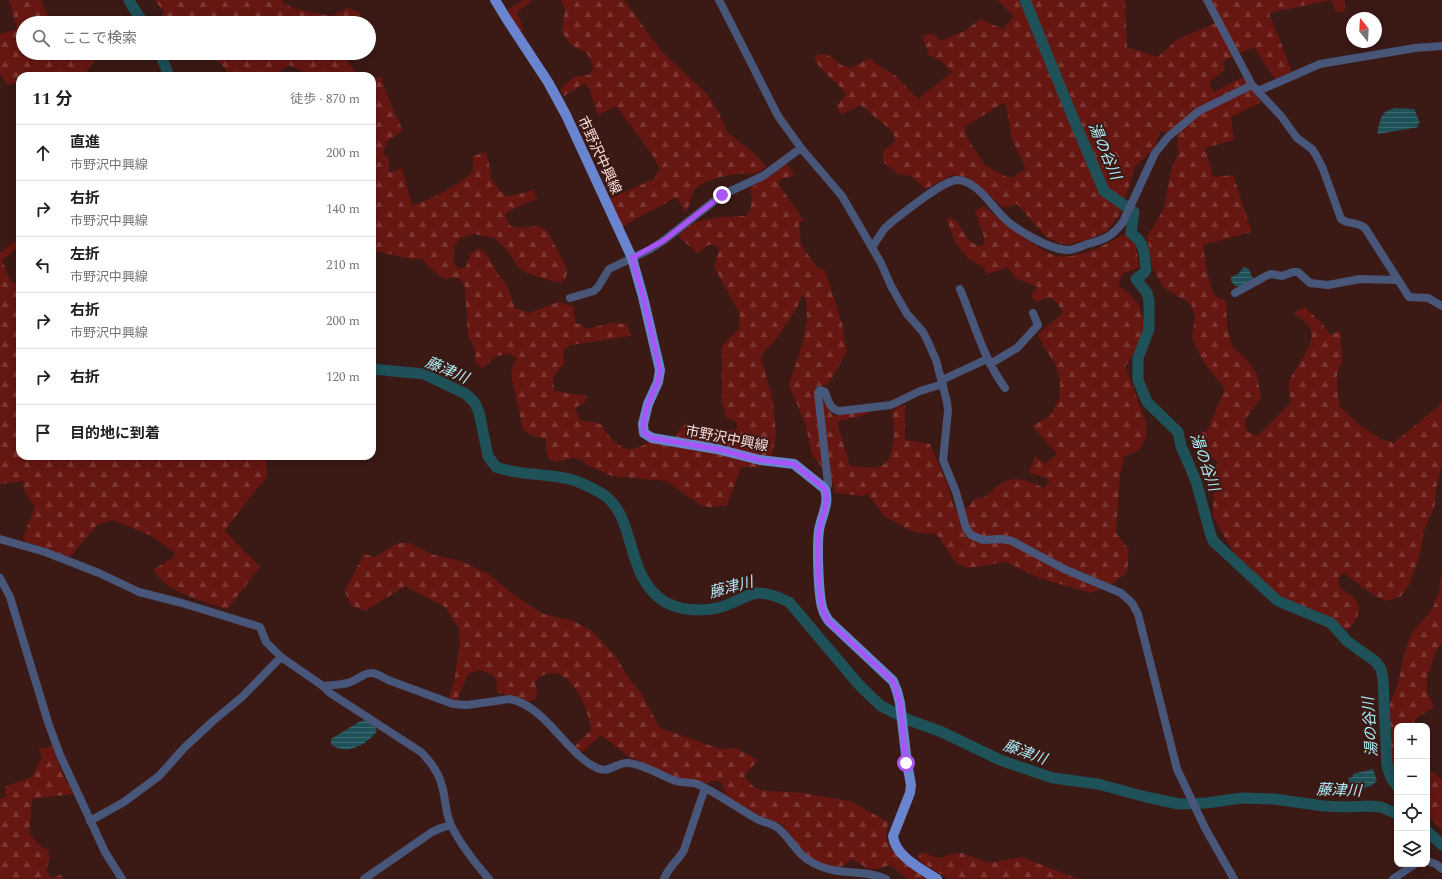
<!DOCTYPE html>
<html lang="ja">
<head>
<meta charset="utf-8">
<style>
	body { margin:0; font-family:Spectral,"Noto Sans JP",serif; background:#f6f6f6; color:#202124 }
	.controls { position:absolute; right:12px; bottom:12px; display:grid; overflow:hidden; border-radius:8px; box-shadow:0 2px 10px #0003 }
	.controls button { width:36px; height:36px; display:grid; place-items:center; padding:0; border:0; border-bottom:1px solid #e0e0e0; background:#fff; color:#202124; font:20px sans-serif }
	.compass { position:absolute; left:1346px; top:12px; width:36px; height:36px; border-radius:50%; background:#fff; box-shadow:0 2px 10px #0003; rotate:342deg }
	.stop { position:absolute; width:12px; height:12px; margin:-9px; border:3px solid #a855f7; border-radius:50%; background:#fff }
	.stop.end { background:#a855f7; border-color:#fff; box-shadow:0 1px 4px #0008 }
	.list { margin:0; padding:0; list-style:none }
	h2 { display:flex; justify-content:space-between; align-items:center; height:52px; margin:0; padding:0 16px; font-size:17px }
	h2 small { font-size:13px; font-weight:400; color:#757577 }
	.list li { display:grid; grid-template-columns:26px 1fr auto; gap:12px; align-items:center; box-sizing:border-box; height:56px; padding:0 16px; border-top:1px solid #e0e0e0 }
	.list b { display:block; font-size:15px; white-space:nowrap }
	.list p { margin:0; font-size:13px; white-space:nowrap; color:#757577 }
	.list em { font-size:13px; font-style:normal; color:#757577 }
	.icon { flex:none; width:22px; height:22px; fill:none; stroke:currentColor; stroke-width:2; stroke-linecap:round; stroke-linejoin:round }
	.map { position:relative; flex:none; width:1442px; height:879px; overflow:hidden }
	.search { position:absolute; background:#fff; box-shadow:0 2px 10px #0003; left:16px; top:16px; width:360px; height:44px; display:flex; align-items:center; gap:10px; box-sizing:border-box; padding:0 14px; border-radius:22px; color:#757577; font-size:15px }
	.panel { position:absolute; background:#fff; box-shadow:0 2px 10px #0003; left:16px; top:72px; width:360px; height:388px; border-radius:12px }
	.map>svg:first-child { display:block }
</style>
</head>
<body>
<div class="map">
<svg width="1442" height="879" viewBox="0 0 1442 879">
	<defs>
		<pattern id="forest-firs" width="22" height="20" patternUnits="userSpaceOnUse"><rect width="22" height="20" fill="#671712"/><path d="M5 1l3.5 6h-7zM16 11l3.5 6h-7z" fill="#7e3834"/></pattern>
		<pattern id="water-rules" width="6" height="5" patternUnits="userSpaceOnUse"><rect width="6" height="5" fill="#1e5158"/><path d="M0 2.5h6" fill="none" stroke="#3f6a6f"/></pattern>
	</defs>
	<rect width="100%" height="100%" fill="#3b1915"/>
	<path fill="url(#forest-firs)" fill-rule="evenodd" d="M9,0H41C45,10 48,18 57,23H23V53H99L86,73L85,76H20V84L18,82L8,85L0,74V34L17,29Z
		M154,0H281L285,4L295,9L331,16L347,8L359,12L364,23H159L164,11Z
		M523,0H533L517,12L523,30L518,31L507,11Z
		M561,0H624L662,52L708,95L718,111L727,132L756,155L766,167C756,177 750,172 737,174C725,176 709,179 699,186C686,196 694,203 685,212L677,197L621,227L609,199L654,179L660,169L651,153L616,106L598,115L589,88L585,83L564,96L560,89L574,77L589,75L594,67L587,53L571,45L562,32L565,10Z
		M997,0H1125L1127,47L1158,57L1178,39L1216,23L1202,0H1345V12H1336L1331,0L1269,13L1292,72L1275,79L1254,47L1223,61L1225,70L1209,82L1214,92L1245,76L1261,102L1231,117L1234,140L1205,148L1213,177L1233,175L1252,232L1203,245L1207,274L1214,295L1226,301L1227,326L1232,346L1248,361L1257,375L1261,398L1245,419L1246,431L1257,436L1264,430L1291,402C1290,395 1287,387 1290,380C1291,376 1294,372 1296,369C1310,345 1324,331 1293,313L1304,307L1322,323L1330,335L1340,331L1342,361L1337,374L1338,396L1340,407L1361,426L1381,439L1394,443L1440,405L1442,400V462L1436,489L1435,505L1423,533L1419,558L1408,587L1400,597L1386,601L1373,595L1344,573L1338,578L1340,588C1344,591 1351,594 1354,598C1363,609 1357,621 1348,630L1279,600L1232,550L1213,516L1214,473L1218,462L1192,444L1190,436L1207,431L1225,389L1204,363L1192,338L1195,317L1191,304L1164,288L1153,270L1147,237L1164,209L1171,170L1178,154L1177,135L1160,131L1154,148L1135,167L1120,214L1107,231L1087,240L1065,245L1047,238L1017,204L1004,208L968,177L952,175L926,189L911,176L899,174L883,162V152L896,140L892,131L861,105L842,114L836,108L846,94C837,81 822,73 814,59L817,55C830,52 832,59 841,65C844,66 848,67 851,68L870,58L875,63L897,77L918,99L952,72L941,61L929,55L922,36L932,33L941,41L965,31L980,19L1003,29L1014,16ZM1003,103L1006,105L1012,139L1026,169L1013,177H1007L985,165L969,141L966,134L965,127Z
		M172,53H342L358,76H306L304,72L289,65L273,76H230C223,62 210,54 194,53C187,53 178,54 172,53Z
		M381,76L387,95L403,131L387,141L383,153L389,159V172H393L402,168L412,206C434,198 455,187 473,172V156L486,152L491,172L490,177L502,193L505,195L511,196L519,194L532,190L538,198L509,211L505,215L510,226L520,228L538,226L548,232L564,263L567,270L566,279L559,283L526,273L519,268L506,249L494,238L474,234L462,237L455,244L453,260L458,269L466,267L470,255L479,248L487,255L499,276L506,283L515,308L529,313L558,302L573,306L576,324L581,323L585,329L612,323L627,324L631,336L571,345L563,350L564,364C554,375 551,376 555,391L587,396L584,403L575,408L580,421C587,421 597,421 601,425C604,428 606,433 609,436C626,453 629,452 650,442L671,447L679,431L685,423L713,431L721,428L736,431L738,423L726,417L722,403V346L739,329L740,314L714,267L719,250L715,245H708L697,253L678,236C682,233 686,228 690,225C701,218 732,216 746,216C753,208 752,198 750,188L773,174L787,163L794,175L786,178H782L778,183L803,220L799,223L801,245L817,267L825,271L844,330L843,335L847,351L830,381L826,385L817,386L815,389L816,398L823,399L833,416L866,410L869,411L868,414L837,422L850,466C858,467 875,469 881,466C896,461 895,424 892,412L898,406L905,405V440L930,444L948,486L955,510H965L975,499C983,499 986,496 992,491C1010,473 1023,478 1044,488L1049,481L1047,478L1029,473L1035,456L1045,464L1057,454L1032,426L1050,416L1060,397V379L1055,363L1044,347L1038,334L1063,313L1058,304L1050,297L1036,302L1031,296L1038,287L1015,278L1008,267L988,274L982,266L970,260L962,251L955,242L947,220L949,217L957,222L969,241L978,246L984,244V237L975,211L984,206C997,218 1042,254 1058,256C1083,259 1107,243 1127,233L1135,240L1139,267L1123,274L1118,285L1132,297L1139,305L1146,327L1138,348L1125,366L1146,422V437L1140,450L1124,457L1120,475L1116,533L1129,550L1127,572L1113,583L1091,593L1039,578L1006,562L968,568L956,563L938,536L934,533L927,534L911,531L884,516L868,494L863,496L834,493L833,483L812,454L806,426L789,384C798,356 812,327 805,297L802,296C796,311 786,325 777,338C771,346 765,348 761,357L773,402L776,434L772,455L763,456L760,467H741L727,506L708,507L700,505L666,481L612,476L587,465L583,460L573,458L555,462L549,459L546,450V439L533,436L523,430L511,374L516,358L508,353L495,357L483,368L476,364C475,354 476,345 468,337L465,287C459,275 456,277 444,279L426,265L423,259H411L372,250V80Z
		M20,237V246L2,260L10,281L20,286V456H266L267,477L253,493L225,531L260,567L227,609C206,602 161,591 154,569L174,557V552L152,536L113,520L97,525L70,557L25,541L23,538L35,506C26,496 24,494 23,481L0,484V253Z
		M398,543H409L431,554L461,561L490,575L514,595L543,614L574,621L592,631L616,657L630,680L641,693L660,728L720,749L736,748L758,760L744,776L753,786L760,790L802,793L850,801L888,822L886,839L892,851L927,877L926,879H908L890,865C869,872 871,870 852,859L843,866L835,867L825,866L810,858L799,849L782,824L763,818L726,795L722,783L715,780L704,784L678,778L628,756L601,735L582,752L578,750L575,746L591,730C589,711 574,672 551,673C547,673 542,676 539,677L535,682L537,692L536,699L529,701L497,692C498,675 494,675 480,670L468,674L456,702L451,700L449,697L454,682L460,643L459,628L445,607L405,586L365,611L351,605L345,591L364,554L375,557Z
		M1442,568V643L1436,651L1427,677V694L1431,699L1433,709C1424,711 1416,718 1412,726H1397V779C1388,770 1387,723 1389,710C1390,702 1394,694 1397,687C1401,672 1403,656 1408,642C1412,629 1422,623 1430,612C1439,600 1440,583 1442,568Z
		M52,746L62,773L73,794L32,799L29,833L41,847L48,850L50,858L46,869L51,878L61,875L63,879H0V799L6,797L5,787L32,777L42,757L39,749Z
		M1427,768L1442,779V830L1427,814Z
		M920,853H926L934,857L942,858L950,854L962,853L990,863L1022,857L1078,879H949L921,862L918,858Z"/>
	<path fill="url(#water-rules)" d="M1396,108L1414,109L1420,123L1417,124L1419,127L1378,134C1377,130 1378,129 1379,125C1382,113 1384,111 1396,108Z
		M1244,267L1249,269L1253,279L1241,286H1235L1231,281V277L1238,274Z
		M365,720L374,725L377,731C368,744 345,757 331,744V739L359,722Z
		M1373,769L1377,781L1371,786L1352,791L1348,778L1353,777V774Z"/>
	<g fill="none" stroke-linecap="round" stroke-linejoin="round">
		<path stroke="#1e5158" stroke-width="11" d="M129,0L134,9L144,23
			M1025,0L1071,113L1104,191L1134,212L1131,233C1146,244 1144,253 1146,270L1144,273L1136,279L1147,293L1149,301V329L1138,358V380L1147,402L1178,432L1181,446L1196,481L1211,536L1214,542L1278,601L1331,623L1347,641L1376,662L1381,669L1383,679L1387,766L1391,778L1397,786
			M160,53L169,76
			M372,369L424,374L466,394L475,403L479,412L488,456L496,467C521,476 548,473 573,480C582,483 592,488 601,493C638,515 623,576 665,602C685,613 712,612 732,603C739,600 749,594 757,593C769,593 778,597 789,602L860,686L881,706L909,720L942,732L1000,760L1053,778L1098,784L1146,797L1179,804L1206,803L1242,798L1274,799L1324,806L1346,807L1370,806L1381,807L1397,814
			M1427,831L1442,845"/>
		<path stroke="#48567a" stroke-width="8" d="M719,0L778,116L801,148L842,196L881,263L891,286L907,314L923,332L928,342L936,360L947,402L948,411L943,460L956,492L966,528L971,535L983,540L1001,539L1012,541L1064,569L1121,593L1132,603L1138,614L1177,769L1205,828L1234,879
			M1207,0L1252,85L1281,116L1297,138L1312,149L1316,155L1323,169L1341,219C1349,225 1356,221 1365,228L1409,297L1428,298L1442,306
			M1258,91L1320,64L1415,48L1442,46
			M872,247L885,228L893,221C906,211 942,181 957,180C976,180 991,205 1003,217C1016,230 1050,250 1068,250C1073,250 1080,247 1085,245C1104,239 1111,238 1123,222L1155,153L1168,137L1199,111L1252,85
			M960,289C974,322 983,358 1005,388
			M1235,293L1266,276L1271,274L1282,276L1293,272H1298L1310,283L1328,285L1360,279L1398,280
			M570,298L594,291L598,287L609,269L649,250L663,241L722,195L763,176L801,148
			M990,364L1017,348L1038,325L1033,313
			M942,380L987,359
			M826,493L828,484L818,393L820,390L825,392C828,400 830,410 840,411L891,405L920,391L943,384
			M0,539L45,552L99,573L139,592L182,603L260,627L266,642L281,657L323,686L330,693L421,752C430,761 439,773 442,786C446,799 445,813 451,825C460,844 476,864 489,879
			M0,578L10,597L48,722L60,755L105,852L122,879
			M323,686C331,685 340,685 348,683C367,676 366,666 388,680L453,704L467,705L510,699C546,706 566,754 597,768C610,774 616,762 628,763C644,764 661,776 676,781C683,783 690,782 697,784C718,793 737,808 757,819C764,823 773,823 779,829C792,840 797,855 813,863C819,866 826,869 833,870C851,874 869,871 886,879
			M90,821L124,802L159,776L185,747L213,721L242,697L281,657
			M1427,861L1436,864L1442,869
			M364,879L432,832L441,828L451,825
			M664,879C669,866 678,861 684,850L705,788
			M1393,879L1415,864"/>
		<path stroke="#6a85d0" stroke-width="10" d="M495,0L506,18L548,82L566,115L632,258L643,297L660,370L658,382L648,404L643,424L644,433L652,438L717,449L760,460L794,464L824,488C831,501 821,517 819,530C817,545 818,597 823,610C824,614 827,618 829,621L893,681L897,691L900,703L907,763L911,785L910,793L893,836C895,856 921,869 937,879"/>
	</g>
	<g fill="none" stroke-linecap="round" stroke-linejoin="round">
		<path stroke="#a855f7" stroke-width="5" d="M722,195L663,241L632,258L643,296L660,370L658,382L648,404L643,424L644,433L652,438L717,449L760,460L794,464L824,488C831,501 821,517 819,530C817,545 818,597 823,610C824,614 827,618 828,621L893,681L900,703L906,763"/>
	</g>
	<g text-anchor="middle" stroke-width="4" stroke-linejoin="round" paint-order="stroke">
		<g font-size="14" fill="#f8dfdc" stroke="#3b1915">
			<text transform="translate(600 155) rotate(65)" y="5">市野沢中興線</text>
			<text transform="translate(727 438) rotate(11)" y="5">市野沢中興線</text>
		</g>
		<g font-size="15" font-style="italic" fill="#aef0fa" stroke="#3b1915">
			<text transform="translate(1105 151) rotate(67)" y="5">湯の谷川</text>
			<text transform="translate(447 370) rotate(23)" y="5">藤津川</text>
			<text transform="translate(1205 462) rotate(71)" y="5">湯の谷川</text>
			<text transform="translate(731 587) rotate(-15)" y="5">藤津川</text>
			<text transform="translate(1370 727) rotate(-94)" y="5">湯の谷川</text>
			<text transform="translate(1025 752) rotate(20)" y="5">藤津川</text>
			<text transform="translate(1339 790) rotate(2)" y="5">藤津川</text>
		</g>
	</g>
</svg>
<div class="controls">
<button>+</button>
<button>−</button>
<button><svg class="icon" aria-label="locate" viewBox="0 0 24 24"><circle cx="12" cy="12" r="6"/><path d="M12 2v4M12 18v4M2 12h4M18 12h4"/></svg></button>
<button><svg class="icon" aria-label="layers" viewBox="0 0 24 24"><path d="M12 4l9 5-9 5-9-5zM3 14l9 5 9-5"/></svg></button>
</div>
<svg class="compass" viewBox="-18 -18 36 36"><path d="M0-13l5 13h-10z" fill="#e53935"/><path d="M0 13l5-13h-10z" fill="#757577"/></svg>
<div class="stop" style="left:906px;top:763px"></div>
<div class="stop end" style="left:722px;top:195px"></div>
<div class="search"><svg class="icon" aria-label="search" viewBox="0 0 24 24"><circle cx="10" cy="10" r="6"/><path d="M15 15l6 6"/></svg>ここで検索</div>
<section class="panel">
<h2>11 分<small>徒歩 · 870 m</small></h2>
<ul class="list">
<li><svg class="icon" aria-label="ahead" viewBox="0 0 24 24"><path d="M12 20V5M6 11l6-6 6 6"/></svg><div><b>直進</b><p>市野沢中興線</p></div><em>200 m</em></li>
<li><svg class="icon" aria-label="right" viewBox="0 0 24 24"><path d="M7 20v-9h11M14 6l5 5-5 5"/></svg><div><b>右折</b><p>市野沢中興線</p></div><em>140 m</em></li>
<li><svg class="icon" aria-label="left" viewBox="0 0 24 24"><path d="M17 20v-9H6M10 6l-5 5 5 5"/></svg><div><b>左折</b><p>市野沢中興線</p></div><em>210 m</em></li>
<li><svg class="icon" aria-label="right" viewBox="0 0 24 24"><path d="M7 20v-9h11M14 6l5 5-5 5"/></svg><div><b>右折</b><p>市野沢中興線</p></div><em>200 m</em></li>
<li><svg class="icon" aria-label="right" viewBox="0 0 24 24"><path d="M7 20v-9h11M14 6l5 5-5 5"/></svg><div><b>右折</b></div><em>120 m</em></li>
<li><svg class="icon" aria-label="arrive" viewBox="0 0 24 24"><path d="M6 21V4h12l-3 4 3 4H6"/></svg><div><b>目的地に到着</b></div></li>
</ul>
</section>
</div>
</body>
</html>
